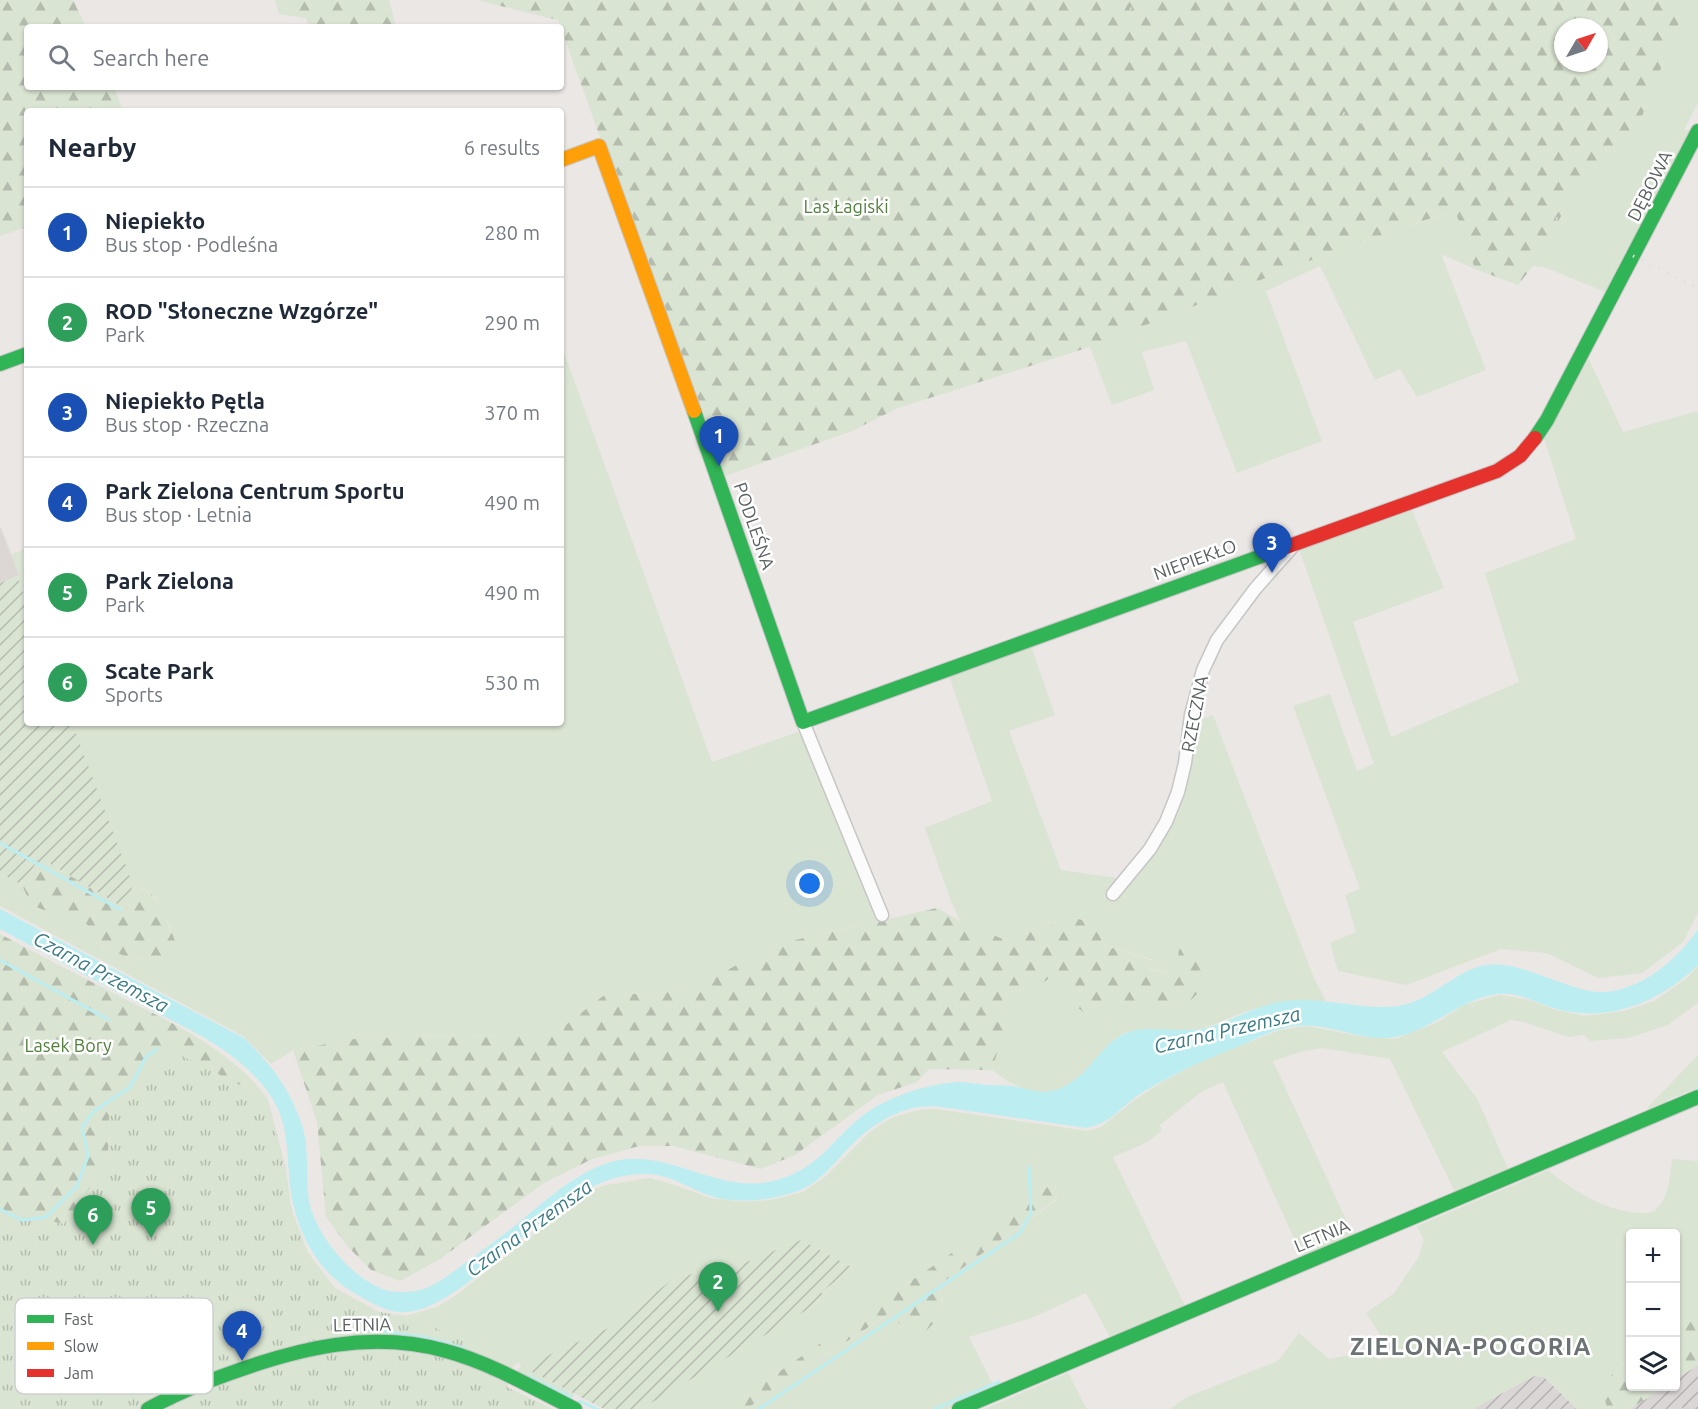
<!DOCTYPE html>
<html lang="en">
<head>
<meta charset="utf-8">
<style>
	body { margin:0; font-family:Ubuntu,sans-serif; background:#f2f2f3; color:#1f2937 }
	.controls { position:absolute; right:18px; bottom:18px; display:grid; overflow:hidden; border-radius:6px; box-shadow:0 2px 4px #0004 }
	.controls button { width:54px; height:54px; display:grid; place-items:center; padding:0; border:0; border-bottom:2px solid #e0e1e3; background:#fff; color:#1f2937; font:30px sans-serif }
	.compass { position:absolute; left:1554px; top:18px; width:54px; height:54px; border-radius:50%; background:#fff; box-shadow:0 2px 4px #0004; rotate:51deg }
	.you { position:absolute; left:810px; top:884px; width:21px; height:21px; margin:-15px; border:4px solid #fff; border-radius:50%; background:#1a73e8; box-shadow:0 0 0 9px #1a73e833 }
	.badge { display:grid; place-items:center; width:39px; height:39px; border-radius:50%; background:#8d9090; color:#fff; font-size:20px; font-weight:700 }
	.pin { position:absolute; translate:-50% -50px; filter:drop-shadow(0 2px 3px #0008) }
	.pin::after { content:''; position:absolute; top:32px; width:21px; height:18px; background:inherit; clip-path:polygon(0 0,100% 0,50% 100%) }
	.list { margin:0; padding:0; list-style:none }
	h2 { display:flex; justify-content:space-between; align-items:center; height:78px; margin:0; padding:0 24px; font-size:26px }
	h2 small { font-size:20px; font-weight:400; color:#747a83 }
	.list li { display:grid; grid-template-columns:39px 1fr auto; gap:18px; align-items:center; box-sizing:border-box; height:90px; padding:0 24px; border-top:2px solid #e0e1e3 }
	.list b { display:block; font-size:22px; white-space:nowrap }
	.list p { margin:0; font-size:20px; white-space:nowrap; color:#747a83 }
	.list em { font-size:20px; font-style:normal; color:#747a83 }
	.icon { flex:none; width:33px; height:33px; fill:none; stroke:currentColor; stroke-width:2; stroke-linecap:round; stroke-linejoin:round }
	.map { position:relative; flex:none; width:1698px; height:1409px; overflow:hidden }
	.search { position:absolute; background:#fff; box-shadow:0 2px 4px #0004; left:24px; top:24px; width:540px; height:66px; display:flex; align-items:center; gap:15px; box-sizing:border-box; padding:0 21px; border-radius:6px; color:#747a83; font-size:22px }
	.panel { position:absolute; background:#fff; box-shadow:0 2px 4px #0004; left:24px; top:108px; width:540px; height:618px; border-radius:6px }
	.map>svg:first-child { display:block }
</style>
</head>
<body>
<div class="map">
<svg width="1698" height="1409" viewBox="0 0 1698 1409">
	<defs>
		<pattern id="industrial-furrows" width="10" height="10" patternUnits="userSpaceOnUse" patternTransform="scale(1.5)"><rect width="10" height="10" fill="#dad6d5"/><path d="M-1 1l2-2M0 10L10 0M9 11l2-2" fill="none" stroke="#b4b1b0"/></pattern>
		<pattern id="forest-firs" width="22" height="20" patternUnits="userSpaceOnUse" patternTransform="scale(1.5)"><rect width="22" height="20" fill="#dae4d2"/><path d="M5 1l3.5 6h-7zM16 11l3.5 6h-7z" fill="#b4bcae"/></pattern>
		<pattern id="park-tufts" width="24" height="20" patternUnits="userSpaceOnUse" patternTransform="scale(1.5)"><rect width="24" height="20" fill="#dae4d2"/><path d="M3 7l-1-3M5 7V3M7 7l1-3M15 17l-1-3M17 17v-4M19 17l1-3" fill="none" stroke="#b4bcae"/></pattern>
		<pattern id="garden-furrows" width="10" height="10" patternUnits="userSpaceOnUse" patternTransform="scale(1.5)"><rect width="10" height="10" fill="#dae4d2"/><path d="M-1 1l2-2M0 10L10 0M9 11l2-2" fill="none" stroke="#b4bcae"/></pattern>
	</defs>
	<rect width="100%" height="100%" fill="#eae7e5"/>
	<path fill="url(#industrial-furrows)" d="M1698,1365V1409H1630L1665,1387L1676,1386V1379Z
		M1534,1376L1544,1377L1577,1409H1473Z"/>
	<path fill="#dcd7d5" d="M0,526L19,575L0,583Z"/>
	<path fill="#dae4d2" d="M1688,0H1698V103L1684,130H1693L1608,293L1544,267L1533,266L1582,179L1635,134Z
		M1456,210L1475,269L1441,254L1486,370L1417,397L1400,369L1375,380L1320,266L1266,291L1322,441L1237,473L1186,341L1142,352L1154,390L1112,405L1090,347L1332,252Z
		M561,344L712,762L798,732L813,754L878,921L777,944L689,990L603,996L554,1034L360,1038L293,1050L271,1064L243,1036L0,906V873L22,885L31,905L49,912L71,925L80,919L90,927L94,942C127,957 136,967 173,954L171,928L154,896L144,888L132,887L72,723H561Z
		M1587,355L1623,432L1698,411V913L1683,942L1642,973L1599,978L1546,953L1501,949L1406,985L1338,971L1330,943L1356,932L1345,895L1360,889L1293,706L1330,694L1357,771L1374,764L1298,546L1411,508L1444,588L1353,622L1391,737L1519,682L1485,573L1576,539L1543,435Z
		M0,523L12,554L27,548V603L17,576L0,583L19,575Z
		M1031,646L1055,715L1009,731L1061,870L1130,880L1159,847L1177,804L1197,721L1213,715L1314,978L1326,1001C1292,1000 1269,1003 1236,1015C1223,1020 1212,1027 1198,1029C1174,1033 1147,1025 1125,1033C1114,1037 1105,1050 1098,1058C1061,1098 1036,1104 992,1070L1006,1024L1004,1012L1052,975L1072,985L1076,1006L1101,1000L1185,1006L1176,975L1149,968L1154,960L1100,944L1111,927L1074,918L1005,940L960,921L951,901L925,828L992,801L948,673Z
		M1698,966V1003L1668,1025L1628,1038L1590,1041L1584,1035L1569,1037L1527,1023L1511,1020L1442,1052L1475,1096H1476L1509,1171L1456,1194L1390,1059L1322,1048L1300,1052L1273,1061L1354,1237L1303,1258L1223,1082L1201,1092L1160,1125L1162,1130L1148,1142L1113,1157L1186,1308L1111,1339L1086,1293L1034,1317L969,1337L995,1389L948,1409H746L889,1314L912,1334L943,1303L939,1285L1057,1200L1055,1182L725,1409H641L825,1299L821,1292L853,1268L801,1240L744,1263L674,1278L615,1325L524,1367L574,1394L572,1399L515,1373L521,1366L518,1362L510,1370L464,1340L406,1316L437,1307L458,1294L577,1200L591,1190L607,1185L649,1178L672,1184L710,1198L745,1202L771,1200L803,1192L825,1177L871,1131L891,1118L918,1110L935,1109L1088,1131L1101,1127L1136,1099L1164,1081L1202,1061L1280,1030L1306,1026L1365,1037L1396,1039L1438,1022L1464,1005L1499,995L1530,1000L1553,1009L1584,1016L1603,1014L1628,1010L1654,1001L1687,978Z
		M1698,1055V1091L1696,1092L1695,1089L1667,1100L1668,1104L1650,1112L1648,1107Z
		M1672,1159L1698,1161V1311L1692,1318L1676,1328V1234H1630V1359L1621,1365L1604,1393L1607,1409H1577L1545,1377L1534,1376L1473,1409H1170L1187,1397L1278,1361L1299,1333L1329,1359L1367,1352L1380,1360L1390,1350L1366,1313L1394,1293L1418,1258L1424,1240L1417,1226L1549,1170L1551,1173C1578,1193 1605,1211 1640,1213C1645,1213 1649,1214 1654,1211C1669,1200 1670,1176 1672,1159Z
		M1068,1373L1087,1409H985Z"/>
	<path fill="url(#forest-firs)" fill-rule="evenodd" d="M0,0H73L86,27H27V87H114L123,111H27V227L0,236Z
		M275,0H389L396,27H309L306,18L279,14Z
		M477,0H1688L1635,134L1582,179L1533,266L1518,285L1475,269L1455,210L1332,252L1090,347L898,408L852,431L722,477L558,20ZM1563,27H1599V63H1563Z
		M37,862L49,863L126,909L132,887C138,888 142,888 147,890C158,897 173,933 177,947L173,954C136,967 127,957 93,941L90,927L80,919L71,926L49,912L31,905L22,885Z
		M937,908L960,921L1005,940L1074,918L1111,927L1100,944L1154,961L1149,969L1176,975L1179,949L1194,954L1208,983L1185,1006L1102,1000L1099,1008L1088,1016L1076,1006L1072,985L1052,976L1004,1012L1006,1024L992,1070L929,1069L917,1082L878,1095L795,1155L761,1169L673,1146H639L592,1159L544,1183L440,1259L400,1281L371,1270L349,1248L326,1217L317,1122L293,1050L360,1038L554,1034L603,996L689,990L777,944Z
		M0,934C41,956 82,977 123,998C176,1025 231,1050 268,1099L172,1052L110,1098L108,1163L64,1224L0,1210Z
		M1055,1182L1057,1199L939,1285C944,1313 945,1311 925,1332L912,1334L888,1314L746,1409H725Z
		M1698,1311V1365L1676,1379V1328L1692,1318Z
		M1630,1359V1386L1665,1387L1630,1409H1607C1607,1404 1604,1400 1604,1394C1603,1380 1620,1366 1630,1359Z"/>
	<path fill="url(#park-tufts)" d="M172,1051L268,1099L286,1169L291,1208L308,1253L335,1288L379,1312L406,1316L464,1340L513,1372L507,1387L553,1409H0V1210L64,1224L108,1163L110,1098Z"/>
	<path fill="url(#garden-furrows)" d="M17,576L27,603V723H72L130,877L132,887L126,909L49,863L46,867L36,863L22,885L0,873V583Z
		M801,1240L853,1268L821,1292L825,1299L641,1409H604L523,1367L615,1325L674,1278L744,1263Z"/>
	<path fill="#bceef1" d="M0,909L244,1038C270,1063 290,1089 302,1125C309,1147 306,1171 308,1195C312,1232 353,1282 389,1291C400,1293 414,1292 424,1289C440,1283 455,1270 469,1260C483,1250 497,1240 511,1229C541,1205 569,1177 605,1164C662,1143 712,1193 769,1182C827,1170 835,1127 883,1103C905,1092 934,1083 959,1082C968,1082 977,1084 985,1085C994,1085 1003,1085 1012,1086C1027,1088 1040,1095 1055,1090C1088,1080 1097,1048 1122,1035C1140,1025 1172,1031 1192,1030C1223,1028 1253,1005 1285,1001C1322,996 1362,1011 1399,1006C1433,1000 1457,969 1486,965C1510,961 1540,976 1563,983C1573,987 1586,991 1597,992C1637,994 1677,961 1698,929V965C1659,1003 1607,1024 1553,1008C1533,1001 1514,990 1492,995C1457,1002 1431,1030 1396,1037C1357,1044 1324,1016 1280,1029C1267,1033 1254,1040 1242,1045C1208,1058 1175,1073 1143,1092C1120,1106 1117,1120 1087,1128L941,1107C900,1102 868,1127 842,1155C831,1167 820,1180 805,1188C779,1200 737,1205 711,1196C690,1189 673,1176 650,1174C625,1172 598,1182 577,1195C558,1210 538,1224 519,1240C491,1263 443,1310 406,1312C388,1314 366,1300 351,1291C320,1272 301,1239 293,1203C283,1157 296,1124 261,1083C230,1047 186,1028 144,1006C96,981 48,955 0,929Z"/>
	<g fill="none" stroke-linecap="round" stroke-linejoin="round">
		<path stroke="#bceef1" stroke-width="3" d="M0,843L121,910
			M0,960L109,1020
			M1697,1089L1698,1088
			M0,1209L22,1220L46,1217L77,1186L88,1156L82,1128L93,1112L130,1087L146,1057L157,1049
			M363,1329L424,1337L464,1348
			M528,1376L571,1397
			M580,1401L597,1409
			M759,1409L1020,1233L1031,1213L1029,1167
			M935,1409L999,1382"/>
		<defs>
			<path id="street" d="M803,722L882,915
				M1113,894L1150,849L1166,822L1178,792L1185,763L1191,715L1203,670L1217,640L1255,589L1293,546"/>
			<path id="fast" d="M0,364L27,354
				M694,411L803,722L1267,554
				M1535,438L1547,420L1698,131
				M148,1409C173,1395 200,1384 228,1374C299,1348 371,1330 446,1351C491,1363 533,1388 575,1409
				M959,1409L1698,1097"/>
			<path id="slow" d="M561,160L599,146L694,411"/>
			<path id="jam" d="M1267,554L1497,471L1520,456L1535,438"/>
		</defs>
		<use href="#street" stroke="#c6c6c5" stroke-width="15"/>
		<use href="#fast" stroke="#c6c6c5" stroke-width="16"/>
		<use href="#slow" stroke="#c6c6c5" stroke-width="16"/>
		<use href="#jam" stroke="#c6c6c5" stroke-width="16"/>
		<use href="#street" stroke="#fcfbfb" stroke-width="12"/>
		<use href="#fast" stroke="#30b455" stroke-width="14"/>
		<use href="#slow" stroke="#ff9f0a" stroke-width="14"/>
		<use href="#jam" stroke="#e5322d" stroke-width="14"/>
		<path stroke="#e1e0e0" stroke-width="3" stroke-dasharray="1.5 8" stroke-linecap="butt" d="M1113,0L1698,288
			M1681,1409L1698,1400"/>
	</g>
	<g text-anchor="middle" stroke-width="5" stroke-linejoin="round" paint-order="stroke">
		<g font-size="18" fill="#5b6162" stroke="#fff">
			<text transform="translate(1650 186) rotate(-63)" y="6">DĘBOWA</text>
			<text transform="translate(754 526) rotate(71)" y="6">PODLEŚNA</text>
			<text transform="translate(1195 560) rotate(-20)" y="6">NIEPIEKŁO</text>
			<text transform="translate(1195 714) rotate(-79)" y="6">RZECZNA</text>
			<text transform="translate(1322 1236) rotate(-23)" y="6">LETNIA</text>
			<text transform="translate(362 1325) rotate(-1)" y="6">LETNIA</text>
		</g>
		<g font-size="18" fill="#527f3d" stroke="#fff">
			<text x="846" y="213">Las Łagiski</text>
			<text x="68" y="1052">Lasek Bory</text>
		</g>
		<g font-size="20" font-style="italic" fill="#3c7b85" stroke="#fff">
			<text transform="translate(101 972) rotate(28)" y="7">Czarna Przemsza</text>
			<text transform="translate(1227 1030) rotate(-13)" y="7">Czarna Przemsza</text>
			<text transform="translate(529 1228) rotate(-36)" y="7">Czarna Przemsza</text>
		</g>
		<g font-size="24" font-weight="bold" letter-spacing="1.5" fill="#6c7374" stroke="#fff">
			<text x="1471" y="1355">ZIELONA-POGORIA</text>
		</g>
	</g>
	<rect x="15" y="1298" width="198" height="96" rx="9" fill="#fff" stroke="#ced0d0" stroke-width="1.5"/>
	<rect x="27" y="1315" width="27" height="8" fill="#30b455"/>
	<rect x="27" y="1342" width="27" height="8" fill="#ff9f0a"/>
	<rect x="27" y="1369" width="27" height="8" fill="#e5322d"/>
	<g font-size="16" fill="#5b6162">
		<text x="64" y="1325">Fast</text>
		<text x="64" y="1352">Slow</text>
		<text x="64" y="1379">Jam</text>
	</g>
</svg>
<div class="controls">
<button>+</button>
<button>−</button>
<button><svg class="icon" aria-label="layers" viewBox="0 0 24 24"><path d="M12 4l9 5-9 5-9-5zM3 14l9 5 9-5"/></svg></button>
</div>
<svg class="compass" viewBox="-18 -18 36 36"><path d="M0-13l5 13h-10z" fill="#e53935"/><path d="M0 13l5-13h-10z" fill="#747a83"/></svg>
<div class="you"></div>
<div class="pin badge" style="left:719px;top:466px;background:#1a4fb4">1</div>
<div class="pin badge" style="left:718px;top:1312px;background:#2e9e5b">2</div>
<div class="pin badge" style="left:1272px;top:573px;background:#1a4fb4">3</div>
<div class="pin badge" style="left:242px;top:1361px;background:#1a4fb4">4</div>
<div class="pin badge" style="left:151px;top:1238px;background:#2e9e5b">5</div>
<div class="pin badge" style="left:93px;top:1245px;background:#2e9e5b">6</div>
<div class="search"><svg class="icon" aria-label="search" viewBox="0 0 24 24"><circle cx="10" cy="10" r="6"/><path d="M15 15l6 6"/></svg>Search here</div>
<section class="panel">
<h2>Nearby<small>6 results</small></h2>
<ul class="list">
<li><span class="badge" style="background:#1a4fb4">1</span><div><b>Niepiekło</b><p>Bus stop · Podleśna</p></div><em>280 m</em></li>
<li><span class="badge" style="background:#2e9e5b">2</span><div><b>ROD &quot;Słoneczne Wzgórze&quot;</b><p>Park</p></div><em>290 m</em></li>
<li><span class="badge" style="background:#1a4fb4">3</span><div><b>Niepiekło Pętla</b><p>Bus stop · Rzeczna</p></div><em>370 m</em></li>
<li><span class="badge" style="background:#1a4fb4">4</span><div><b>Park Zielona Centrum Sportu</b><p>Bus stop · Letnia</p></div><em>490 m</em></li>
<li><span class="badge" style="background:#2e9e5b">5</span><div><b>Park Zielona</b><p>Park</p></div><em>490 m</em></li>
<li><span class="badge" style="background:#2e9e5b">6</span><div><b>Scate Park</b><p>Sports</p></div><em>530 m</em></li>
</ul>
</section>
</div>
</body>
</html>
